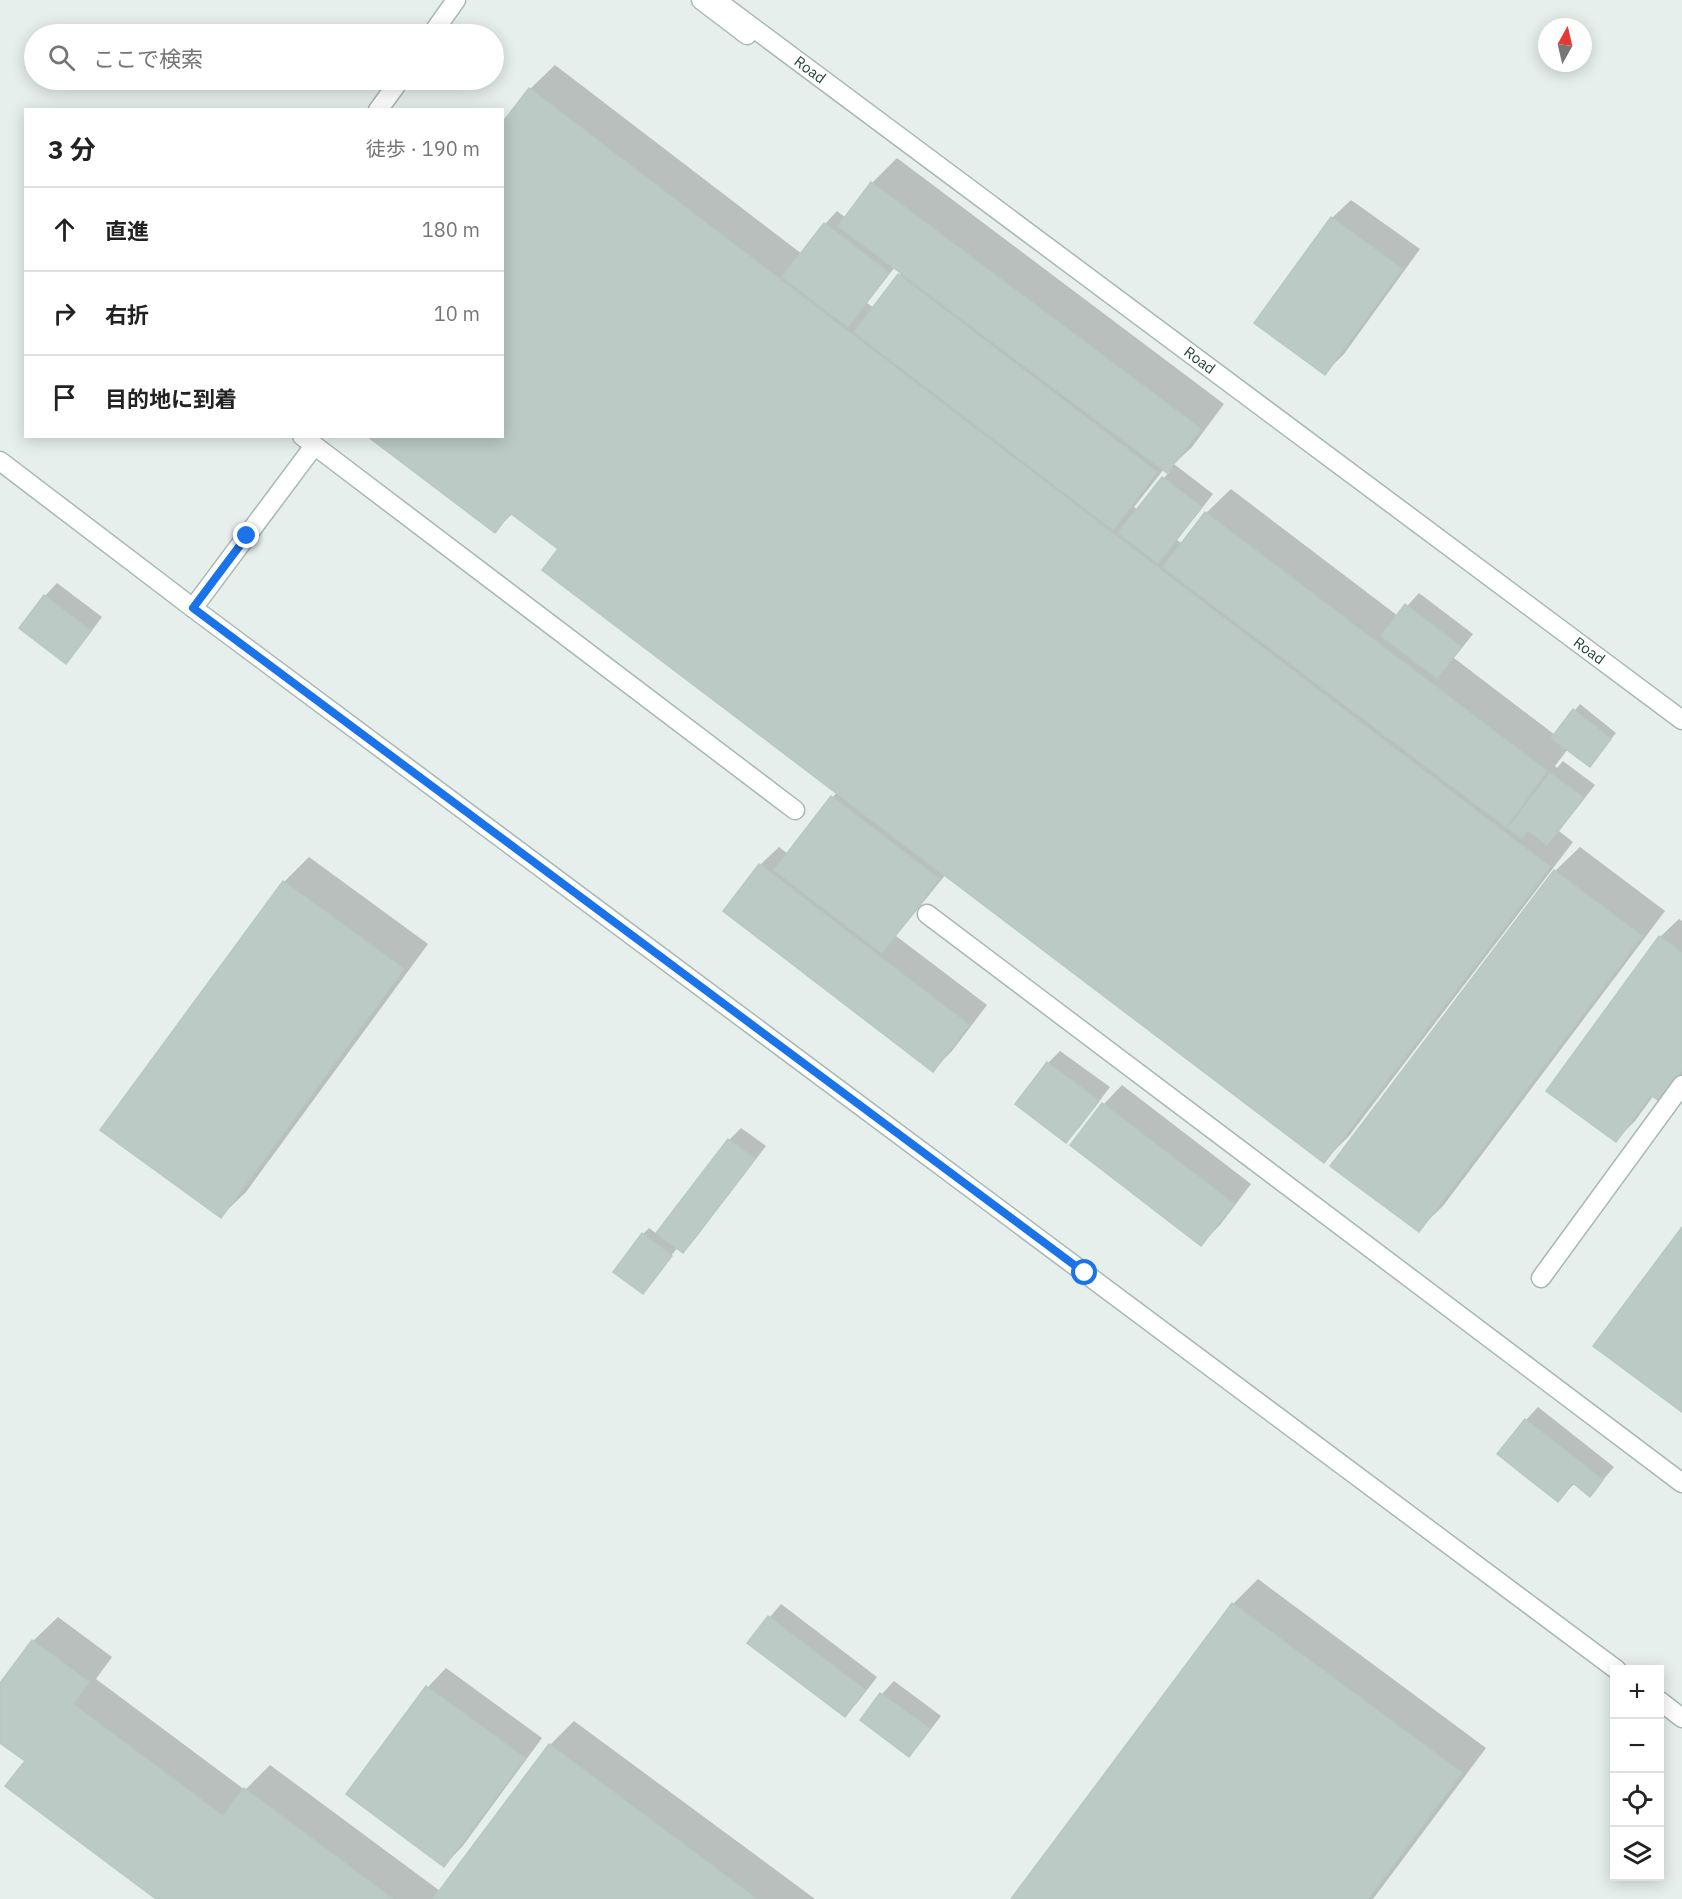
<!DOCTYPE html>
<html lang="ja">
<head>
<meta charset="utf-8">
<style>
	body { margin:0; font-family:"IBM Plex Sans","Noto Sans JP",sans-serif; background:#f2f2f2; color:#222 }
	.controls { position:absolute; right:18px; bottom:18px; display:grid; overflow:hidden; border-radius:0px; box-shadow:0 3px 15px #0003 }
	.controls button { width:54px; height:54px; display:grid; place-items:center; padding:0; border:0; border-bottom:2px solid #e0e0e0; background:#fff; color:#222; font:30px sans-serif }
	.compass { position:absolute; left:1538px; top:18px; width:54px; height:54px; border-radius:50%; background:#fff; box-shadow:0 3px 15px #0003; rotate:8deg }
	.stop { position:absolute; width:18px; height:18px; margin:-14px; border:4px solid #1a73e8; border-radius:50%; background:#fff }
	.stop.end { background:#1a73e8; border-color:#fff; box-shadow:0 2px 6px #0008 }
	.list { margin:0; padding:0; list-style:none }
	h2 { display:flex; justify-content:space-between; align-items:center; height:78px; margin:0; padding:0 24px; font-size:26px }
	h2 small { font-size:20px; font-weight:400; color:#767676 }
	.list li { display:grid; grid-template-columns:39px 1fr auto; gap:18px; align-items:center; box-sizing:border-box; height:84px; padding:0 24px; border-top:2px solid #e0e0e0 }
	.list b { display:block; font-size:22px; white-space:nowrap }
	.list em { font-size:20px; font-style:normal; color:#767676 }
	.icon { flex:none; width:33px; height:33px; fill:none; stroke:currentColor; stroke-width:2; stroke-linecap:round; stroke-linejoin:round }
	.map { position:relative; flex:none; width:1682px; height:1899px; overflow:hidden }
	.search { position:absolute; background:#fff; box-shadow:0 3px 15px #0003; left:24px; top:24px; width:480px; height:66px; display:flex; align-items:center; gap:15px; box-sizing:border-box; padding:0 21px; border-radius:33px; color:#767676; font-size:22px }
	.panel { position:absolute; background:#fff; box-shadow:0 3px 15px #0003; left:24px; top:108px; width:480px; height:330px; border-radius:0px }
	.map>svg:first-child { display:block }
</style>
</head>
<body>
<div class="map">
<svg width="1682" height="1899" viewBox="0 0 1682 1899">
	<rect width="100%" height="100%" fill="#e6efeb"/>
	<path fill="#0003" fill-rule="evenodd" d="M555,65L802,254L825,224L837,211L846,218L872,183L897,158L1224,404L1192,447L1174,464L1213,494L1177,540L1183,544L1206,513L1231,489L1398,616L1419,593L1473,634L1454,658L1555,735L1580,704L1616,733L1590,765L1568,749L1555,766L1557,768L1563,761L1595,785L1559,831L1573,842L1349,1136L1324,1161L946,874L896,936L987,1005L952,1051L933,1070L760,865L779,847L788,854L837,792L560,549L513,513L495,531L530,89ZM895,267L902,272L874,308L867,303ZM1164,469L1169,472L1138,510L1134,507Z
		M1351,200L1420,249L1344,354L1325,373L1332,218Z
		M57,583L102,617L78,649L66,662L45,596Z
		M1580,847L1665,911L1443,1206L1418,1230L1555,871Z
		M309,857L428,944L246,1192L221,1216L102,1129L284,882Z
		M1679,919L1682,921V1075L1659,1099L1654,1095L1635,1121L1616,1140L1660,937Z
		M1060,1051L1110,1087L1079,1128L1066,1141L1048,1063Z
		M1122,1085L1251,1184L1220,1225L1201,1244L1072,1144L1104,1104Z
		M741,1128L766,1146L695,1239L682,1251L678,1247L643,1292V1234L649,1228L657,1234L729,1140Z
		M1538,1407L1614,1467L1590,1495L1575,1483L1558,1500L1526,1420Z
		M1258,1579L1486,1748L1373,1899H1013L1233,1604Z
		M781,1604L877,1677L857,1703L845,1715L749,1642Z
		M58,1617L112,1657L96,1679L245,1790L270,1765L440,1891L550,1745L574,1721L815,1899H157L27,1761L0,1741V1686L33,1641Z
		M446,1668L542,1738L462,1847L444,1865L348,1794L428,1687Z
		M894,1681L941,1716L921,1742L909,1755L862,1720L882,1694Z"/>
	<path fill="#bbcac4" stroke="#b8c9c2" stroke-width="1.5" d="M529,88L1550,867L1324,1163L542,570L558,549L510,513L495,533L367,436H502V123Z
		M871,182L1201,429L1167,473L838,226Z
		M1331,217L1402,269L1325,375L1254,323Z
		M824,223L889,273L848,327L782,277Z
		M898,274L1157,472L1113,530L854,332Z
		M1162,477L1202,507L1158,563L1118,533Z
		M1205,512L1547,771L1506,827L1163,567Z
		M44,595L91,631L66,664L19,628Z
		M1405,604L1461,647L1437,678L1381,636Z
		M1573,709L1611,739L1590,767L1551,738Z
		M1550,773L1584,798L1547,845L1527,830L1522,838L1508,828Z
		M831,796L939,879L882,953L774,870Z
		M759,864L969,1025L933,1072L723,911Z
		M1554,870L1642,936L1419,1232L1330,1166Z
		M283,881L404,969L221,1218L100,1130Z
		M1659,936L1682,953V1070L1659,1101L1651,1095L1616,1142L1546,1091Z
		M1047,1062L1099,1101L1066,1143L1015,1104Z
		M1102,1103L1234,1204L1201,1246L1070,1145Z
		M728,1139L755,1159L683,1253L656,1233Z
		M1682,1227V1412L1593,1346Z
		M642,1233L672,1256L643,1294L613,1272Z
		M1525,1419L1603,1480L1590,1497L1573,1483L1558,1502L1497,1454Z
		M1232,1603L1462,1773L1368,1899H1011Z
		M768,1616L865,1690L845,1717L747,1643Z
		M32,1640L89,1682L73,1704L223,1816L244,1788L393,1899H156L5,1786L25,1761L0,1743V1683Z
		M426,1686L525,1758L444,1867L346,1794Z
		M880,1693L930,1729L909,1757L860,1720Z
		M549,1744L757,1899H433Z"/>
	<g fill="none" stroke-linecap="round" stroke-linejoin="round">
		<defs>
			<path id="service" d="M701,0L747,35
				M432,34L456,0
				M378,110L400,80
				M302,436L795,810
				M193,608L314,446
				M927,914L1682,1483
				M1541,1278L1682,1085"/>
			<g id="minor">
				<path id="s1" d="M716,0L1682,720"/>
				<path d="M0,461L193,608L1617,1670"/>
				<path d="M1660,1701L1682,1718"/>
			</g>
		</defs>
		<use href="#service" stroke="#a8b8b2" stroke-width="21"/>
		<use href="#minor" stroke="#a8b8b2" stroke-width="21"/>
		<use href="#service" stroke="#fff" stroke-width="18"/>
		<use href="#minor" stroke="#fff" stroke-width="18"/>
	</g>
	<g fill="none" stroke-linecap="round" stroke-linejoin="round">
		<path stroke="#1a73e8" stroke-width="8" d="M247,536L193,608L1085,1273"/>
	</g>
	<g text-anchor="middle" stroke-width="4.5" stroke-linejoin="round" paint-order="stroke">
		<g font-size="15" fill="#24423a" stroke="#f7fbf9">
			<text dy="5" stroke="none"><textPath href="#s1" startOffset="117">Road</textPath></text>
			<text dy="5" stroke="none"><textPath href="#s1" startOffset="603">Road</textPath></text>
			<text dy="5" stroke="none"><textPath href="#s1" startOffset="1089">Road</textPath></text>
		</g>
	</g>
</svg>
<div class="controls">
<button>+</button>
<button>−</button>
<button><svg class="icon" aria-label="locate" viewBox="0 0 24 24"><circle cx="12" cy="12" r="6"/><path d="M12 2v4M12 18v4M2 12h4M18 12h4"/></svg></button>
<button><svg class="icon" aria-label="layers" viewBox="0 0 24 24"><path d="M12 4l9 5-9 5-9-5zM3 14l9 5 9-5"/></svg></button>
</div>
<svg class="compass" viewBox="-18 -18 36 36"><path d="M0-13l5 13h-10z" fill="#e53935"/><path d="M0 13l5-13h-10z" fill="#767676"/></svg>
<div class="stop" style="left:1085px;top:1273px"></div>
<div class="stop end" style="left:247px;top:536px"></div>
<div class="search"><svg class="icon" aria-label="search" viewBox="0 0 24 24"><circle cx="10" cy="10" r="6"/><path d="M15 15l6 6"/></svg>ここで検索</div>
<section class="panel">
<h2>3 分<small>徒歩 · 190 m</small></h2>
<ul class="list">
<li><svg class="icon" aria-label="ahead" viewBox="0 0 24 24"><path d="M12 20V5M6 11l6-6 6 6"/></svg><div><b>直進</b></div><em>180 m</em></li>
<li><svg class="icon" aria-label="right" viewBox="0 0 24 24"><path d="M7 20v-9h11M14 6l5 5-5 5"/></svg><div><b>右折</b></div><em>10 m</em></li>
<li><svg class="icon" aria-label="arrive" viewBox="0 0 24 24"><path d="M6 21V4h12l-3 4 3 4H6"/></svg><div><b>目的地に到着</b></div></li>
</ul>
</section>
</div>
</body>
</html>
